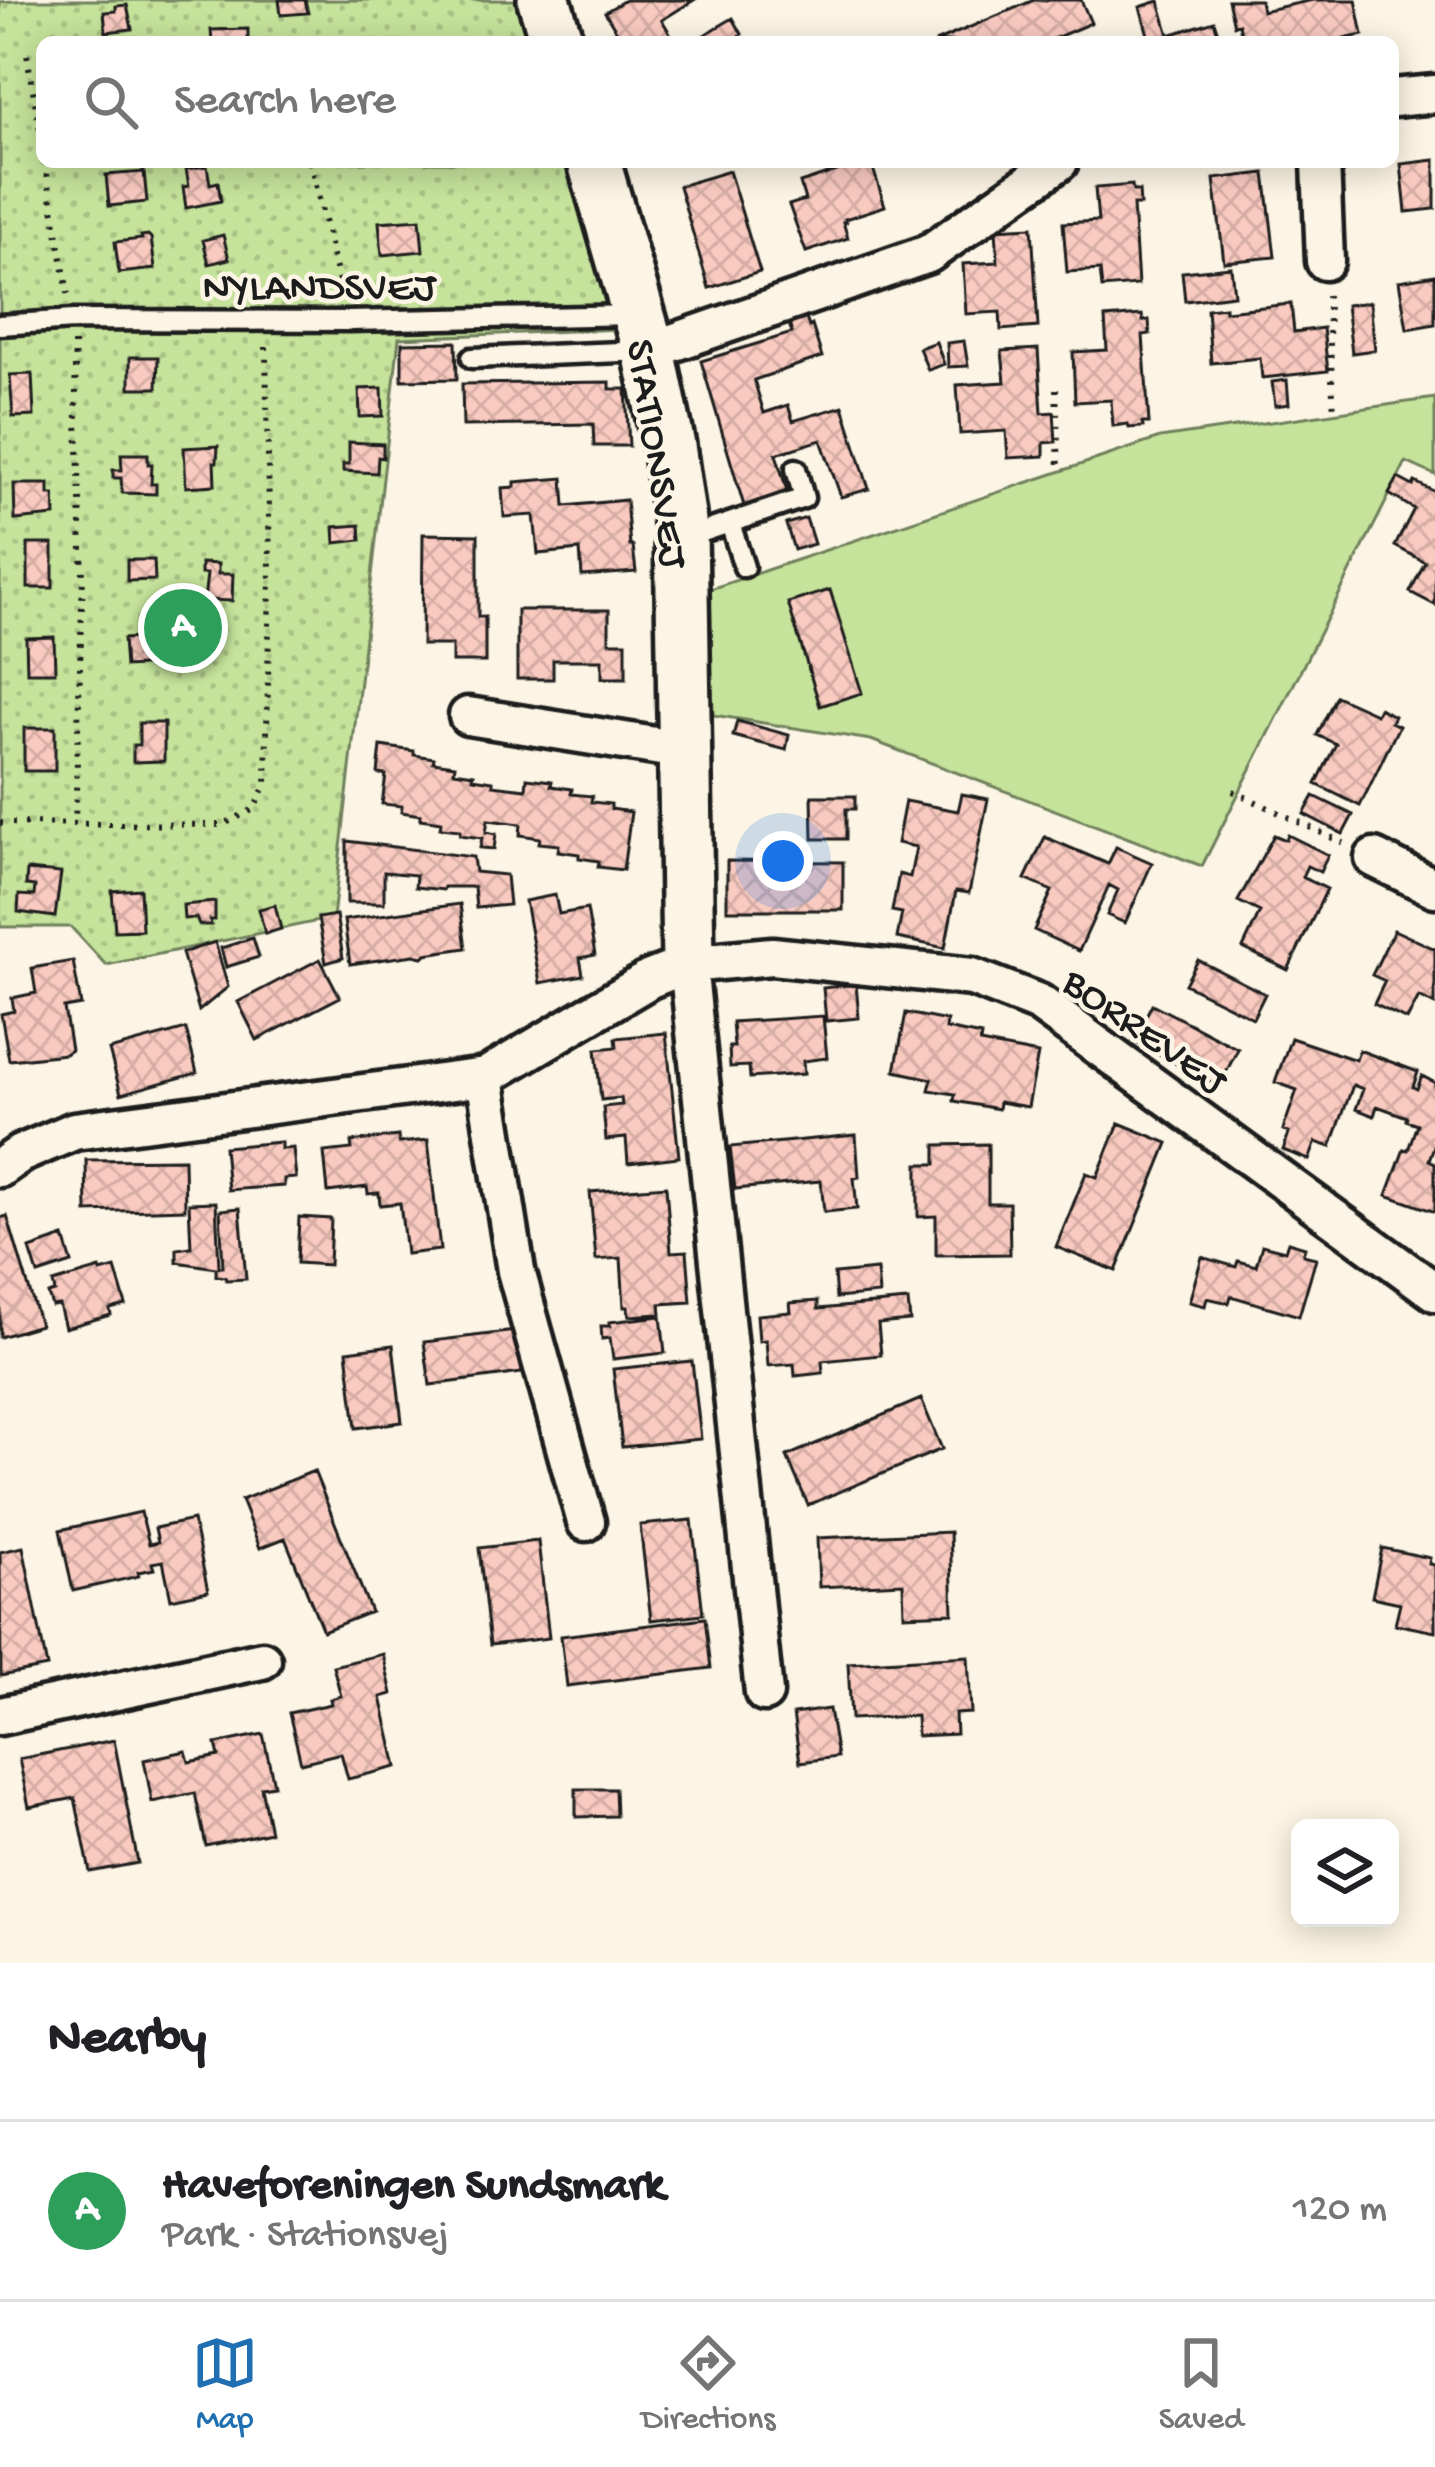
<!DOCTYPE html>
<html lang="en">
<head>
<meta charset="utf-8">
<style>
	body { margin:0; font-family:"Gochi Hand",sans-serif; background:#f2f2f2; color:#202124 }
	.controls { position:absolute; right:36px; bottom:36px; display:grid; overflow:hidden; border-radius:18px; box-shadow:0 6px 30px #0003 }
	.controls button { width:108px; height:108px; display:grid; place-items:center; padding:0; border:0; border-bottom:3px solid #e0e0e0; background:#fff; color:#202124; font:60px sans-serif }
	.you { position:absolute; left:783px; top:861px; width:42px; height:42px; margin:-30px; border:9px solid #fff; border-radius:50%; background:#1a73e8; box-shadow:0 0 0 18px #1a73e833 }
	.badge { display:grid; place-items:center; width:78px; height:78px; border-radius:50%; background:#1f6fb2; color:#fff; font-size:39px; font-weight:700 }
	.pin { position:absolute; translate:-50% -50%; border:6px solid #fff; box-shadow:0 3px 12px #0006 }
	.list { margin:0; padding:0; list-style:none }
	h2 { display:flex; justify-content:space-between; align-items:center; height:156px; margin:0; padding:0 48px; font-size:51px }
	h2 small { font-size:39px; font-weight:400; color:#757577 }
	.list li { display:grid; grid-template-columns:78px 1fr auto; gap:36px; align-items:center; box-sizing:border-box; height:180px; padding:0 48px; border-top:3px solid #e0e0e0 }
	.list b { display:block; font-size:45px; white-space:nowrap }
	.list p { margin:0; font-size:39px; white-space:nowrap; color:#757577 }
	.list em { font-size:39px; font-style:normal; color:#757577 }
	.icon { flex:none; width:66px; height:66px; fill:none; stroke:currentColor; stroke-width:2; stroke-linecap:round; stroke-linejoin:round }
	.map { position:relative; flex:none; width:1435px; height:1963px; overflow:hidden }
	.search { position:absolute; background:#fff; box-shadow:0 6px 30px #0003; left:36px; right:36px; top:36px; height:132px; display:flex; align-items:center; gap:30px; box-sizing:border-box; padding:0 42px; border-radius:18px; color:#757577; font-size:45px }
	.sheet { height:336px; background:#fff }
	nav { display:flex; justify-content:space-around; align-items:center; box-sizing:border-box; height:168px; border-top:3px solid #e0e0e0; background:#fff; font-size:33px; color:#757577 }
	nav a { display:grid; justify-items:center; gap:6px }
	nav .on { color:#1f6fb2 }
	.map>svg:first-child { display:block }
</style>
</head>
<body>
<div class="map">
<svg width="1435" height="1963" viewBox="0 0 1435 1963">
	<defs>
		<pattern id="grass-dots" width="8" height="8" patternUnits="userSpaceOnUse" patternTransform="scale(3)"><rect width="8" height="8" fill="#c5e39b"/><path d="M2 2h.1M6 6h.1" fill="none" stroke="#a9c285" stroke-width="1.8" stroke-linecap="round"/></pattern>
		<pattern id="building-cross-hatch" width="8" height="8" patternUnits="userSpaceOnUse" patternTransform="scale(3)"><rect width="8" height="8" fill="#f9cac0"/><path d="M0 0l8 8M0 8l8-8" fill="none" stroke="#d5ada4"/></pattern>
	</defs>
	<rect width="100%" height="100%" fill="#fcf5e5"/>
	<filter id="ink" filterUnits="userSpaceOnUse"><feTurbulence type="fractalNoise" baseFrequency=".00833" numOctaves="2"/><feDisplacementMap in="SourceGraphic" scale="24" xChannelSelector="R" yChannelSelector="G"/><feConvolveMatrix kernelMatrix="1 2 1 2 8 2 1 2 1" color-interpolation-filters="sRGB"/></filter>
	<g filter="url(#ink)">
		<path fill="url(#grass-dots)" stroke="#70805c" stroke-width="3" d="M28,0H515L528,42H42V162H567L621,329L399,338L333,918L106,965L71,927H0V2Z"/>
		<path fill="#c5e39b" stroke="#70805c" stroke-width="3" d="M1435,398V475L1406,462L1202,866L871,740L713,715L710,589L1160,438Z"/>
		<path fill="url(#building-cross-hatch)" stroke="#1c1c1c" stroke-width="3" d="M279,0H305L308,13L281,15Z
			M625,0H694L662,20L674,40L670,42H623L605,12Z
			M1034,0H1081L1091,23L1046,42H935Z
			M1228,0H1260L1262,11L1313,0H1356L1363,35L1328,42H1243L1239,24L1234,25Z
			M1159,1L1169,35L1214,21L1221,42H1150L1140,7Z
			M127,5L132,29L106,32L104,12L116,11V6Z
			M733,18L742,34L728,42H701L699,38Z
			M248,29V42H212L211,30Z
			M1435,160V209L1406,212L1401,164Z
			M864,162H871L885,206L845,219L846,222H843L848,238L806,252L789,205L805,200L800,183Z
			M207,166L210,184L218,182L221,201L186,208L183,187L189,186L186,169Z
			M729,171L760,272L709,288L679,186Z
			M144,172L147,202L109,206L106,175Z
			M1265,173L1275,257L1224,262L1214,179Z
			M1132,185L1133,191H1139L1140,205H1133L1138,285L1102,288L1100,270L1067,272L1063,223L1098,221L1095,188Z
			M420,219L423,251L382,255L379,222Z
			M1032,227L1038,327L1001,330L1000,312L966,314L963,264L998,262L996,229Z
			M148,235L151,238L155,269L119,273L115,242L142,239L141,236Z
			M223,235L229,259L209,264L203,240Z
			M1231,267L1234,295L1185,301L1182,272Z
			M1435,275V324L1407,329L1399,281Z
			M1370,302L1375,350L1352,353L1346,305Z
			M1291,304L1294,332L1323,328L1328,371L1262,378L1260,358L1211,363L1207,309L1225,307V311Z
			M805,315L809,327L812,325L822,357L754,380L764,413L788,405L793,421L843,406L869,489L841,497L821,440L776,454L787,491L744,506L701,361L792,333L788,321Z
			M1142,315L1143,321L1149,320L1150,334L1143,335L1149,423H1142L1143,427L1129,428L1128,424L1113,426L1111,400L1075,402L1073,352L1107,350L1105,318Z
			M964,341L968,366L948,367L947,343Z
			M456,342L457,379L402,380V343Z
			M936,342L944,364L928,370L919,348Z
			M1038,349L1042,413L1054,412L1056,442L1044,443V456L1008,458L1006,431L960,434L957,385L1005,382L1002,351Z
			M130,357H158L157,388H130Z
			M32,374L34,416L13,417L10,375Z
			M1287,380L1289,404L1275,406L1272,382Z
			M610,382V389H626L629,446H594L593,424L463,426L462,384Z
			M382,388L383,416L360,417L359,389Z
			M349,442L383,444V458L378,457L377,473L343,471V464H349Z
			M218,446L217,462H214L215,485L186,487L184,448Z
			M121,454H148V464H152L151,484H156V494L122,493L121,478H113V470H122Z
			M563,478L565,506L626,500L630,546H633L636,572L582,576L580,550L538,554L534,515L504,517L502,488L515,487V482Z
			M1398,478L1413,486L1415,482L1435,492V605L1410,592L1425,562L1395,546L1414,509L1389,494Z
			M14,484H49V495H54L55,516L15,520Z
			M806,518L814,544L794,550L786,524Z
			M360,525L361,540L335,543L334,527Z
			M423,534L478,535V617H485V662H452V645H422Z
			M28,544H53V588H28Z
			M127,560H154L155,580L127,581Z
			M201,563L218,564V574H233L232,601L204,600L207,574H201Z
			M830,590L862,693L820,706L788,603Z
			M517,610H609V642H626V678H602V660H553V679H517Z
			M215,630L216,651L191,652L190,632Z
			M54,637L55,672H27L26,638Z
			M156,637L158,665L125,667L123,639Z
			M1336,696L1376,714L1379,708L1394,716L1391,722L1399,726L1360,806L1316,784L1336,744L1317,735Z
			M737,721L789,735L786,750L733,736Z
			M139,723H164V761L133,762V745H139Z
			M24,728H55V771H24Z
			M381,746L414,751V755L434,758L433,762L455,765L454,771L474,774L473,778L493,781V785L526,789L527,778L552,781L551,786L572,789L571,794L592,796L591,802L611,804V809L631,812L623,870L598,867L599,861L579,858V854L558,851L559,845L539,843L540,838L520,835L521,824L488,820L486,832L496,834L494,849L480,848L482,838L460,835V830L440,828L441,822L420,819L421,815L401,812L402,806L382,804L386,775L378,774Z
			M962,794L988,799L969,893L956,891L945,948L897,938L902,913L892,911L899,874L910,877L916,847L897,843L905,801L958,811Z
			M812,796H855V809H846V839H813Z
			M1314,796L1353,815L1343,834L1304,814Z
			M1274,835L1286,840L1288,835L1328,855L1320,872L1307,866L1302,877L1327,889L1288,970L1243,948L1260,912L1238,901Z
			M1045,837L1108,864L1116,847L1152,863L1125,923L1107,915L1118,890L1109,885L1079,951L1034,930L1052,891L1025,879Z
			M347,841L473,857L475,872L506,875L509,905L476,908L474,887H444L443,890L415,887L416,875L384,872V903H347Z
			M727,861L843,862V910H727Z
			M27,870L61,873L55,917L18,912L19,895L34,896L35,886L26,885Z
			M140,889L142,930L115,931L112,891Z
			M555,895L559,914L587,909L595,955L580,958L583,975L540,983L525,901Z
			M215,902V920H210L211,925H199L196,918L184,919L183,905Z
			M460,904L466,948L426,954L423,957L414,955L350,964L344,920Z
			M275,905L281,929L265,934L259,909Z
			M336,915L343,958L326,963L318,918Z
			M1394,930L1435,949V1005L1419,997L1407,1020L1374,1004L1385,981L1372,975Z
			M253,938L259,957L226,967L221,948Z
			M215,942L228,987L199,1011L182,953Z
			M320,959L340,997L257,1040L238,1002Z
			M1198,960L1265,994L1253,1018L1185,984Z
			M73,961L81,1005L64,1008L71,1050L65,1054L9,1060L1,1014L14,1011L12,998L36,993L32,968Z
			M856,984L859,1018L826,1021L823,988Z
			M1152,1004L1238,1049L1219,1086L1133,1041Z
			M906,1013L947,1021L946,1029L981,1036L980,1043L1038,1054L1028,1107L999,1102L998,1109L954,1101L955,1094L929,1090L932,1079L895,1071Z
			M823,1016L827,1058L803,1061L804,1074L750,1078L749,1066L730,1067L729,1047H734L732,1022Z
			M186,1029L197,1073L121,1094L109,1050Z
			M666,1033L679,1157L628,1163L626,1138L606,1140L603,1107L622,1105L621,1098L601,1100L596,1049L617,1047L616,1038Z
			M1291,1038L1356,1060L1359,1050L1418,1072L1413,1087L1417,1089L1422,1076L1435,1083V1143L1429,1160L1435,1163V1212L1387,1195L1404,1149L1408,1150L1417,1124L1406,1120L1407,1117L1377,1106L1374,1116L1356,1109L1363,1089L1353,1085L1331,1147L1316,1142L1309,1160L1283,1150L1289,1133L1283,1130L1297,1090L1275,1082Z
			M1119,1123L1168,1143L1116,1271L1056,1247L1086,1173L1097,1177Z
			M856,1135L859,1177L854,1178L857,1209L824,1212L821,1181L735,1189L730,1147Z
			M398,1136L399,1143L428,1140L440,1250L406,1254L400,1203L380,1205L379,1193L368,1194L367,1187L328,1192L324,1152L352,1149L351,1142Z
			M281,1142V1149L293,1148L296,1178L284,1179V1186L228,1190L224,1147Z
			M988,1144V1203H1009L1010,1254L936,1255V1216L918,1217V1164H936V1145Z
			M184,1159L185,1209L87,1212L86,1160Z
			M666,1186L671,1252L687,1251L691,1302L660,1304L661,1314L629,1316L628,1307H624L621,1258L596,1260L590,1192Z
			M216,1202L219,1267H223L220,1210L240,1208L246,1279L226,1280L225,1277L216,1276V1268L177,1262V1249L191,1247L189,1203Z
			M7,1216L40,1325L0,1337V1218Z
			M299,1217L331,1219L329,1265L297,1263Z
			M64,1237L72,1263L38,1274L30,1249Z
			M1288,1242L1305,1247L1303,1255L1316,1258L1299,1316L1231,1296L1229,1303L1207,1298L1205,1306L1189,1302L1202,1257L1236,1267L1238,1261L1256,1266L1262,1245L1285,1251Z
			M115,1268L126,1305L110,1309L111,1315L65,1328L59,1305L52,1306L48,1294L55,1292L53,1283L100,1269L101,1272Z
			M877,1270L879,1294L836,1298L834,1274Z
			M818,1301V1309L908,1301L910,1321L878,1324L881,1355L822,1361L823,1373L795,1376L794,1364L768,1366L766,1340L759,1341L757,1315L791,1312L790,1303Z
			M661,1316L665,1353L613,1359L610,1338L602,1339L601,1326H610L609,1322Z
			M516,1331L522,1373L430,1385L424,1342Z
			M393,1345L402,1422L356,1428L347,1351Z
			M692,1361L701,1439L622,1447L613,1369Z
			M921,1399L942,1449L808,1505L787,1456Z
			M314,1471L371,1612L323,1631L285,1538L260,1548L241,1500Z
			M141,1512L149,1544L158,1542L155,1528L193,1520L208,1591L171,1599L163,1561L152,1563L154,1569L138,1572L139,1576L73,1591L60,1530Z
			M692,1520L703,1614L651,1620L640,1525Z
			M950,1532L953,1613L904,1615L903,1583L819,1587L817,1538Z
			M538,1541L549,1638L490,1645L479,1548Z
			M23,1547L47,1667L1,1676L0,1552Z
			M1382,1548L1430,1558L1429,1564L1435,1565V1632L1395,1624L1400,1603L1372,1597Z
			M705,1618L711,1668L567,1686L561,1636Z
			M383,1654L392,1694L381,1697L397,1767L348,1779L341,1753L301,1763L289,1713L331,1704L330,1699L341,1696L333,1666Z
			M968,1656L971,1713L955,1714L956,1734L917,1736L916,1716L851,1719L848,1663Z
			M829,1709L837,1757L800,1762L793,1714Z
			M263,1734L274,1785L261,1787L270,1832L206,1846L195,1793L152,1802L144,1760L186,1751L189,1762L219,1756L216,1744Z
			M114,1740L138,1863L90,1872L75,1798L29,1807L19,1759Z
			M576,1789H615L616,1816L576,1817Z"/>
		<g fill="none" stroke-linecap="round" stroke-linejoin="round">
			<defs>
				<path id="lane" d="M0,325L73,320L349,321L634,315
					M472,358L647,351
					M730,523L744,567
					M685,538L804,498L796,469"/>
				<path id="street" d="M1393,98L1435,94
					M1321,162L1325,261
					M649,351L928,254L1059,162
					M468,716L686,751
					M1374,858L1435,888
					M688,964L764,1693
					M485,1077L516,1271L586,1522
					M0,1168L20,1154L74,1131L485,1077L650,979L688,964L772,956L972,977L1039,1003L1435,1292
					M0,1716L262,1660"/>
				<path id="secondary" d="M544,0L557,42
					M594,162L649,351L669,446L681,529L688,964"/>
			</defs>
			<use href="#lane" stroke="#1c1c1c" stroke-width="27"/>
			<use href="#street" stroke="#1c1c1c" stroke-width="45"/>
			<use href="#secondary" stroke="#1c1c1c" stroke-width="60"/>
			<path stroke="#1c1c1c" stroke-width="6" stroke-dasharray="3 9" stroke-linecap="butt" d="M27,55L42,143
				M45,162L68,294
				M310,162L342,294
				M1327,295L1334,412
				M74,343L83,576L75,822
				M1056,389L1059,470
				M1233,791L1343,843
				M0,823L222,825L254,809L266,785L270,572L266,347"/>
			<use href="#lane" stroke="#fcf5e5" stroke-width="18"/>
			<use href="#street" stroke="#fcf5e5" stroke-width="36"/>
			<use href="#secondary" stroke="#fcf5e5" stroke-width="51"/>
		</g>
	</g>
	<g text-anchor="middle" stroke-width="9" stroke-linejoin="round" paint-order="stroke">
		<g font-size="42" fill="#1c1c1c" stroke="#fcf5e5">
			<text x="319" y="298">NYLANDSVEJ</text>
			<text transform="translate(661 453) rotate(81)" y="15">STATIONSVEJ</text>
			<text transform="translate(1147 1028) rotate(35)" y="15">BORREVEJ</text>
		</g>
	</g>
</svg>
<div class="controls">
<button><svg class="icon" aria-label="layers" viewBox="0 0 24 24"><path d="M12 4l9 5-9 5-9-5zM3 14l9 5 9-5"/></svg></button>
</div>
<div class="you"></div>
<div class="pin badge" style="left:183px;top:628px;background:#2e9e5b">A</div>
<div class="search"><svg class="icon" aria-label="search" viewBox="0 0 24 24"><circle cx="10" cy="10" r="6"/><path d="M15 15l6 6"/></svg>Search here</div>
</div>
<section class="sheet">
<h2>Nearby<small></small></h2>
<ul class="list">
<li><span class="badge" style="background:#2e9e5b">A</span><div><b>Haveforeningen Sundsmark</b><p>Park · Stationsvej</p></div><em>120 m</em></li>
</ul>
</section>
<nav>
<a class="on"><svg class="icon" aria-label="map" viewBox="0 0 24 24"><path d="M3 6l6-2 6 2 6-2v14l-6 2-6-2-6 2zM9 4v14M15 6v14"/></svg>Map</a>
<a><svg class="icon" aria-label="directions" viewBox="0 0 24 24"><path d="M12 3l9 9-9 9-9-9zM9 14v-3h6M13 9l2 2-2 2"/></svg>Directions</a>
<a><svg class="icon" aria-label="saved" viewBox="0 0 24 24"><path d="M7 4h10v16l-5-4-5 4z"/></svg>Saved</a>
</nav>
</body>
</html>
